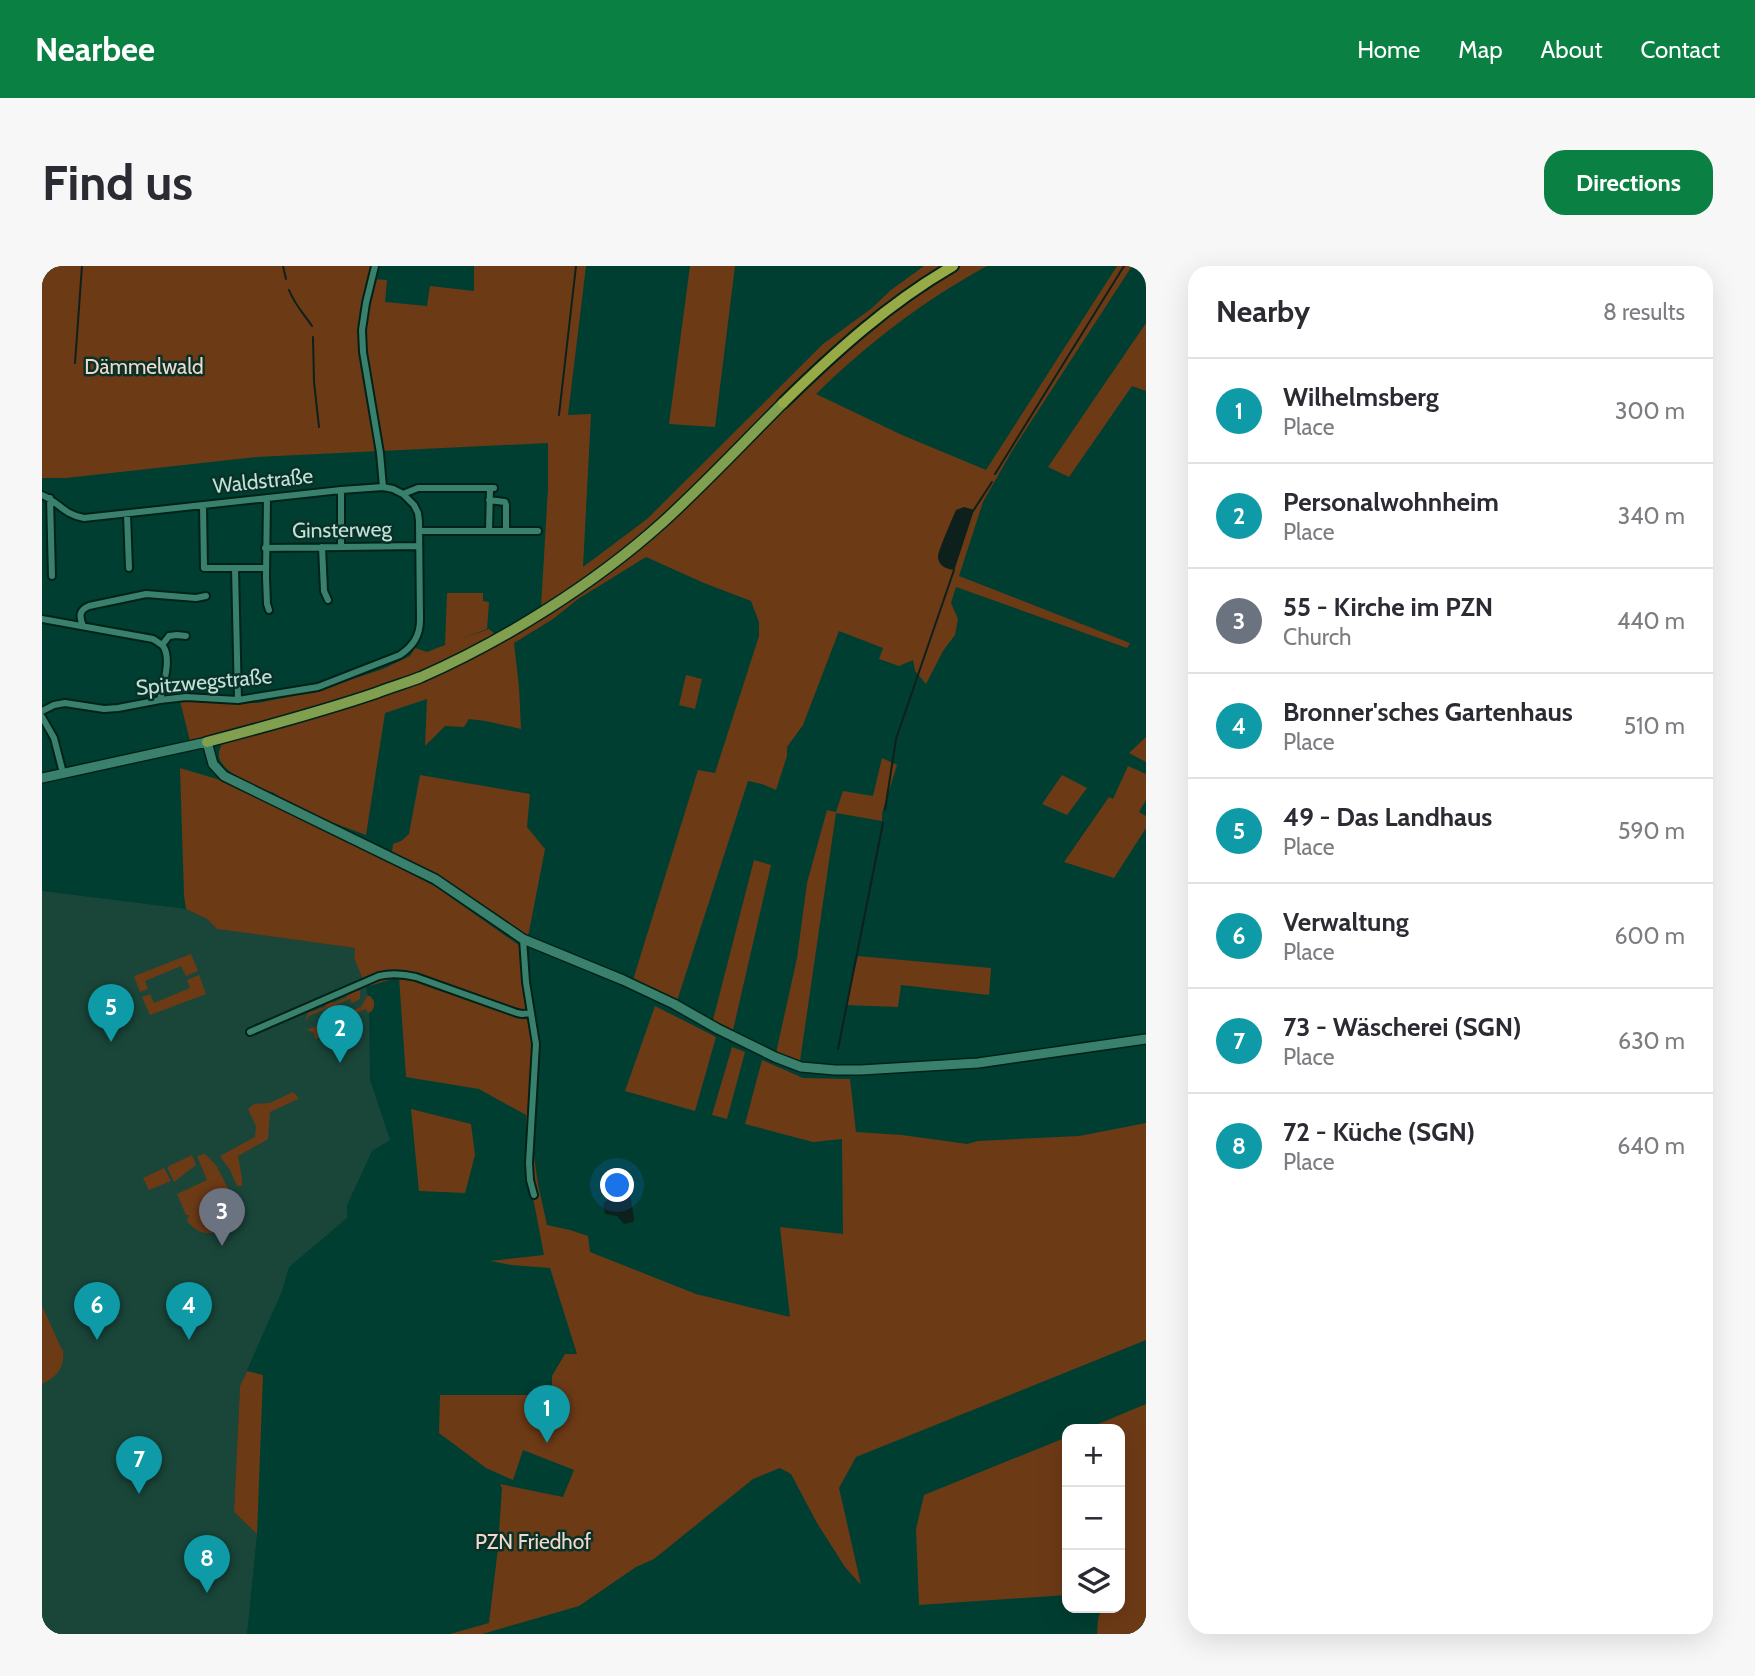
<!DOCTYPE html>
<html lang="en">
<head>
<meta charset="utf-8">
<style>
	body { margin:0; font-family:Cabin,sans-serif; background:#f7f7f7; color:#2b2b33 }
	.controls { position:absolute; right:21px; bottom:21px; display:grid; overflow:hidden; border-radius:14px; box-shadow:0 7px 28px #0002 }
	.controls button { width:63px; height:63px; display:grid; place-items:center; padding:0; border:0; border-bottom:2px solid #e1e1e2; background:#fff; color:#2b2b33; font:35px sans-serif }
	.you { position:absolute; left:576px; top:920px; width:24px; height:24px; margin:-18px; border:5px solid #fff; border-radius:50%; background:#1a73e8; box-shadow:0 0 0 10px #1a73e833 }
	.badge { display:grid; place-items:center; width:46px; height:46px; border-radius:50%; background:#0b8043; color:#fff; font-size:23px; font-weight:700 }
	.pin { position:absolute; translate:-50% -58px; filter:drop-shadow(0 2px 4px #0008) }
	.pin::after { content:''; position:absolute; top:37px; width:24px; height:21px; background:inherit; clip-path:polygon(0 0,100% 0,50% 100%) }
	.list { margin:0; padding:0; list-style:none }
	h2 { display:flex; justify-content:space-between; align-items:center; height:91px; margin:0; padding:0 28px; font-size:30px }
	h2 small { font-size:23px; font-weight:400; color:#7c7c81 }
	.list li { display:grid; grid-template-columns:46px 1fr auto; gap:21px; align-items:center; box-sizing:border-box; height:105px; padding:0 28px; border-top:2px solid #e1e1e2 }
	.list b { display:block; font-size:26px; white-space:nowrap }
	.list p { margin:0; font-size:23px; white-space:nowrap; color:#7c7c81 }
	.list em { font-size:23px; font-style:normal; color:#7c7c81 }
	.icon { flex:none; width:38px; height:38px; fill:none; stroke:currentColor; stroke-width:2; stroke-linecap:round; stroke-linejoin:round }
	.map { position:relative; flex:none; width:1104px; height:1368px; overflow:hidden; border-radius:21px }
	header { display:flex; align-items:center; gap:42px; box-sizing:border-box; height:98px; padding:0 35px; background:#0b8043; color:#fff }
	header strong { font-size:33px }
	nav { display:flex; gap:38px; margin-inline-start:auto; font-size:24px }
	.intro { display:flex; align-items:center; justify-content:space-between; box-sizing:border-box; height:168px; padding:0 42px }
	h1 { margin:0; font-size:49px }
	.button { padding:18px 32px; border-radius:21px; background:#0b8043; color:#fff; font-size:24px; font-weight:700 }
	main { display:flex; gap:42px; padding:0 42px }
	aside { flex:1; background:#fff; border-radius:21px; box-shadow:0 7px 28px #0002 }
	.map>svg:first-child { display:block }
</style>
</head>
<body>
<header>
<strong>Nearbee</strong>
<nav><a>Home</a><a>Map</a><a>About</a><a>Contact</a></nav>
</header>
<div class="intro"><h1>Find us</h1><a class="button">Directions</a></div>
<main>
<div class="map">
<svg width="1104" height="1368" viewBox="0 0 1104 1368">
	<rect width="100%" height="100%" fill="#003e31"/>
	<path fill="#1a463a" d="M0,625L144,643L165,653L175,663L313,682L312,692L324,721L327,737L328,814L348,874L330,885L305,939V952L247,1001L240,1025L198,1120L192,1246L215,1268L205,1368H0Z"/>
	<path fill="#6d3a16" d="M0,0H332L328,13L345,14L343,36L385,40L388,20L432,25V0H544L526,149L549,148L541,301L605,253L781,78L830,42L849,24L882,0H901L879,14L815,61L776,94L661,212L618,252L580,284L499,342L506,222V177L214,191L24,212H0Z
		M648,0H693L673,161L627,158Z
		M918,0H945C882,34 825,78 774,128L860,169L944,204L1075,0H1090L970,185L941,236L917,310L1088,377L1085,382L914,321L909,337L916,353L913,369L901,385L884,418L873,405L871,394L857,400L837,393L841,382L797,365L761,459L745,481V490L734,524L720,518L706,515L635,735L591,714L656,504L673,507L717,370V356L709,335L662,317L604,291L536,333L511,353L472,377L477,421L479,463L444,455L427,453L422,461L403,460L383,480L385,433L343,447L324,569L265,547L230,526L226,527C212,519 175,505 177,487C177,484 180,478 181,476L257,456L302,442L430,391L476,367L529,332L740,144L812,75L892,16Z
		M1104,57V125L1090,120L1027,211L1006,201Z
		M405,327H441V335L447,336L445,363L416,374L447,363L454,369L372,408L295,437L148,475L138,435L166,434L216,437L274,425L341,403L368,390L373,382L385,386L403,379Z
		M644,409L660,413L653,443L637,439Z
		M1104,471V496L1087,487Z
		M840,492L855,499L840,547V555L794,547L758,795L734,787L755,692L765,617L785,544L794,546L801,525L831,530Z
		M1086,500L1104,508V534L1097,546L1104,550V562L1072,612L1022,596L1067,531L1071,533Z
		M138,502L178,514L330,587L394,621L478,680L479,694L486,708L498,775L492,890L496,918L505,959L528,964L546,970L548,986L654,1028L748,1051L738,961L801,968L800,873L771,876L703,858L720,794L761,812L808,813L814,866L860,869L925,878L936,875L1037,870L1104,857V1074L814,1191L797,1222L819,1319L803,1301L775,1257L749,1208L738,1202L711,1213L612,1293L594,1301L537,1340L440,1368H408L447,1357L456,1282L460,1222L458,1218L521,1231L532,1204L481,1184L471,1214L444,1202L397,1167L398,1129H510V1110L523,1088H535L508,1002L469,999L448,995L502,989L489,921L484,912V849L437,823L364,811L357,711L324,721L312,692L313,682L175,663L165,653L144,643L142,629Z
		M378,509L488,528L485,561L503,583L487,666L485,670L460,655L418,623L350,586L351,578L359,575L367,568Z
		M1020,509L1045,522L1025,549L1000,538Z
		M712,594L729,599L691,764L671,754Z
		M149,688L156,705L144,710L139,700L103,715L106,723L98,726L92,710Z
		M816,690L949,702L947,729L859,719L856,741L804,739Z
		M157,709L164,728L108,749L100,731L108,728L112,737L148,722L145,714Z
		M312,723L318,725V733L310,737L308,733L294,739L291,744L288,746L286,742L267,750L263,756L266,747L283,741L285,735L289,733L291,737L305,731L306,726Z
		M325,730H328L332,735C332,741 332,745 326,747L324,743L292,757L293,764L273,773L272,767L262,762L267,763L292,753L290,749L293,748L298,750L319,741Z
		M613,740L674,771L653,845L583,825Z
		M690,781L703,786L685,853L670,849Z
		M251,826L256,831L257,836L256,833L228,846L226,873L196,890L200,913V920H195L188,904L178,890L213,871L214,860L206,843L212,838L228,837Z
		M369,843L429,858L433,889L423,927L377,925Z
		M163,888L174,899L187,924V960C170,970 159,971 145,955L147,949H144L135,928L165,914L155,890Z
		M150,889L154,899L132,916L125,901Z
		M122,902L129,915L107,924L101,912Z
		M0,1040L20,1084H21C23,1101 15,1111 0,1118Z
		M205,1105L221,1109L215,1268L192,1246L198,1120Z
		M1104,1138V1368H1055L1056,1353L1060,1342H1078V1163H1044Z
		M1025,1171V1329L877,1339L874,1263L882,1229Z"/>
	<path fill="#0d201b" d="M922,241L932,244L913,302L912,304C904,303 896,300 896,290C897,283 910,253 914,244Z
		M580,918L585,920L589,933L592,953L591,956L582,958L575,950L563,948L561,938Z"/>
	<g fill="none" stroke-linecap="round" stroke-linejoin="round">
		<path stroke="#0d201b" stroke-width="2" d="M241,0L244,13
			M247,24C253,39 261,47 270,60
			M271,71L272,116L277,161
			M33,97L40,0
			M517,149L534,0
			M953,208L1082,0
			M931,245L950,216
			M843,544L854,473L912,304
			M796,783L841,557"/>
		<defs>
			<path id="minor" d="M333,0L324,37L320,64L321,86L338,187L341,221
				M299,224V281
				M361,228L376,222H452
				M0,229C17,236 22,249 42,252L299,224L341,221L351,223L361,228L372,239L376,247L377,255L378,354C378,370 371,380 358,389L276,421L196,434L144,431L118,434L76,442L62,443L23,437L12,439L0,445
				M8,232L10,310
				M225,232L224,311L225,338L227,344
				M447,234L463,236L464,239V265
				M161,239L162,302H224
				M85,248L87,302
				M377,265H496
				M447,265L448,222
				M280,281L282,325L286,334
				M223,282L377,280
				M193,302L196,434
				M0,353L111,373C114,375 119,378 121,380C130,392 121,420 118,434
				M41,360C37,350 37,344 47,340L104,328L154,332L164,330
				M120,379L127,370L135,369L144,370
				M0,451L12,472L21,507
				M481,673L484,716L494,778L487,897L488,914L492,929
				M208,766L337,710C350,707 362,708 374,711L475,747L480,748L489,747"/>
			<path id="secondary" d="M0,512L165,476L171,498L182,510L393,613L481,673L581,714L632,738L676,763L733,791L759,801L793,804H819L936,797L1104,773"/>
			<path id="primary" d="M165,476C222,461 278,446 334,427C349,421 364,417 379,411C463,374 552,318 620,257C662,219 701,177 741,137"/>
			<path id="trunk" d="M741,137C793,86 847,37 911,0"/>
		</defs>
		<use href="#minor" stroke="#002219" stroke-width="10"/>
		<use href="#secondary" stroke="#002219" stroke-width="12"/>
		<use href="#primary" stroke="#002219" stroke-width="13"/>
		<use href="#trunk" stroke="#002219" stroke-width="14"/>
		<use href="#minor" stroke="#3a816d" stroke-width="6"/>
		<use href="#secondary" stroke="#3a816d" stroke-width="9"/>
		<use href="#primary" stroke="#80a050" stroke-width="10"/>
		<use href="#trunk" stroke="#97aa46" stroke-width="10"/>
	</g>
	<g text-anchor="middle" stroke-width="5" stroke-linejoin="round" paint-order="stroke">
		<g font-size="21" fill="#f1d8ca" stroke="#0a3128">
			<text x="102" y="108">Dämmelwald</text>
			<text x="491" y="1283">PZN Friedhof</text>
		</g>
		<g font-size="21" fill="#c0e2d7" stroke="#0a3128">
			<text transform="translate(221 215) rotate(-6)" y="7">Waldstraße</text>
			<text transform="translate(300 264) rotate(-1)" y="7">Ginsterweg</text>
			<text transform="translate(162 416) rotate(-5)" y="7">Spitzwegstraße</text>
		</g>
	</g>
</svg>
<div class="controls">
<button>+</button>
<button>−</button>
<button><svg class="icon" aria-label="layers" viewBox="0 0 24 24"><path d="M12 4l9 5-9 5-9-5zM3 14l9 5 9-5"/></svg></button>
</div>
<div class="you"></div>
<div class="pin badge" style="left:505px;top:1177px;background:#0f9aa8">1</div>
<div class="pin badge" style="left:298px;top:797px;background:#0f9aa8">2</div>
<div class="pin badge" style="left:180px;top:980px;background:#6b7280">3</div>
<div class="pin badge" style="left:147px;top:1074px;background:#0f9aa8">4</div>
<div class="pin badge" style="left:69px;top:776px;background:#0f9aa8">5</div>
<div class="pin badge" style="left:55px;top:1074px;background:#0f9aa8">6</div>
<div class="pin badge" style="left:97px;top:1228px;background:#0f9aa8">7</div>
<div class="pin badge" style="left:165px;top:1327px;background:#0f9aa8">8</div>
</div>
<aside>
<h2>Nearby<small>8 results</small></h2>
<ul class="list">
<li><span class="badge" style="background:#0f9aa8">1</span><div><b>Wilhelmsberg</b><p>Place</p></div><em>300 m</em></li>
<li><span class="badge" style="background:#0f9aa8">2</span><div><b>Personalwohnheim</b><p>Place</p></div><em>340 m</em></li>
<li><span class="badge" style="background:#6b7280">3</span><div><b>55 - Kirche im PZN</b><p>Church</p></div><em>440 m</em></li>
<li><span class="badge" style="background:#0f9aa8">4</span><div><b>Bronner'sches Gartenhaus</b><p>Place</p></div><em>510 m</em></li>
<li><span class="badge" style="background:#0f9aa8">5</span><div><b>49 - Das Landhaus</b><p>Place</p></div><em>590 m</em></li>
<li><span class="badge" style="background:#0f9aa8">6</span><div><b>Verwaltung</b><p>Place</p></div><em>600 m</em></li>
<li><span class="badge" style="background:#0f9aa8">7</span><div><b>73 - Wäscherei (SGN)</b><p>Place</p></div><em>630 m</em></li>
<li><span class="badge" style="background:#0f9aa8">8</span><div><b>72 - Küche (SGN)</b><p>Place</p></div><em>640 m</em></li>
</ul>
</aside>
</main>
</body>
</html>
